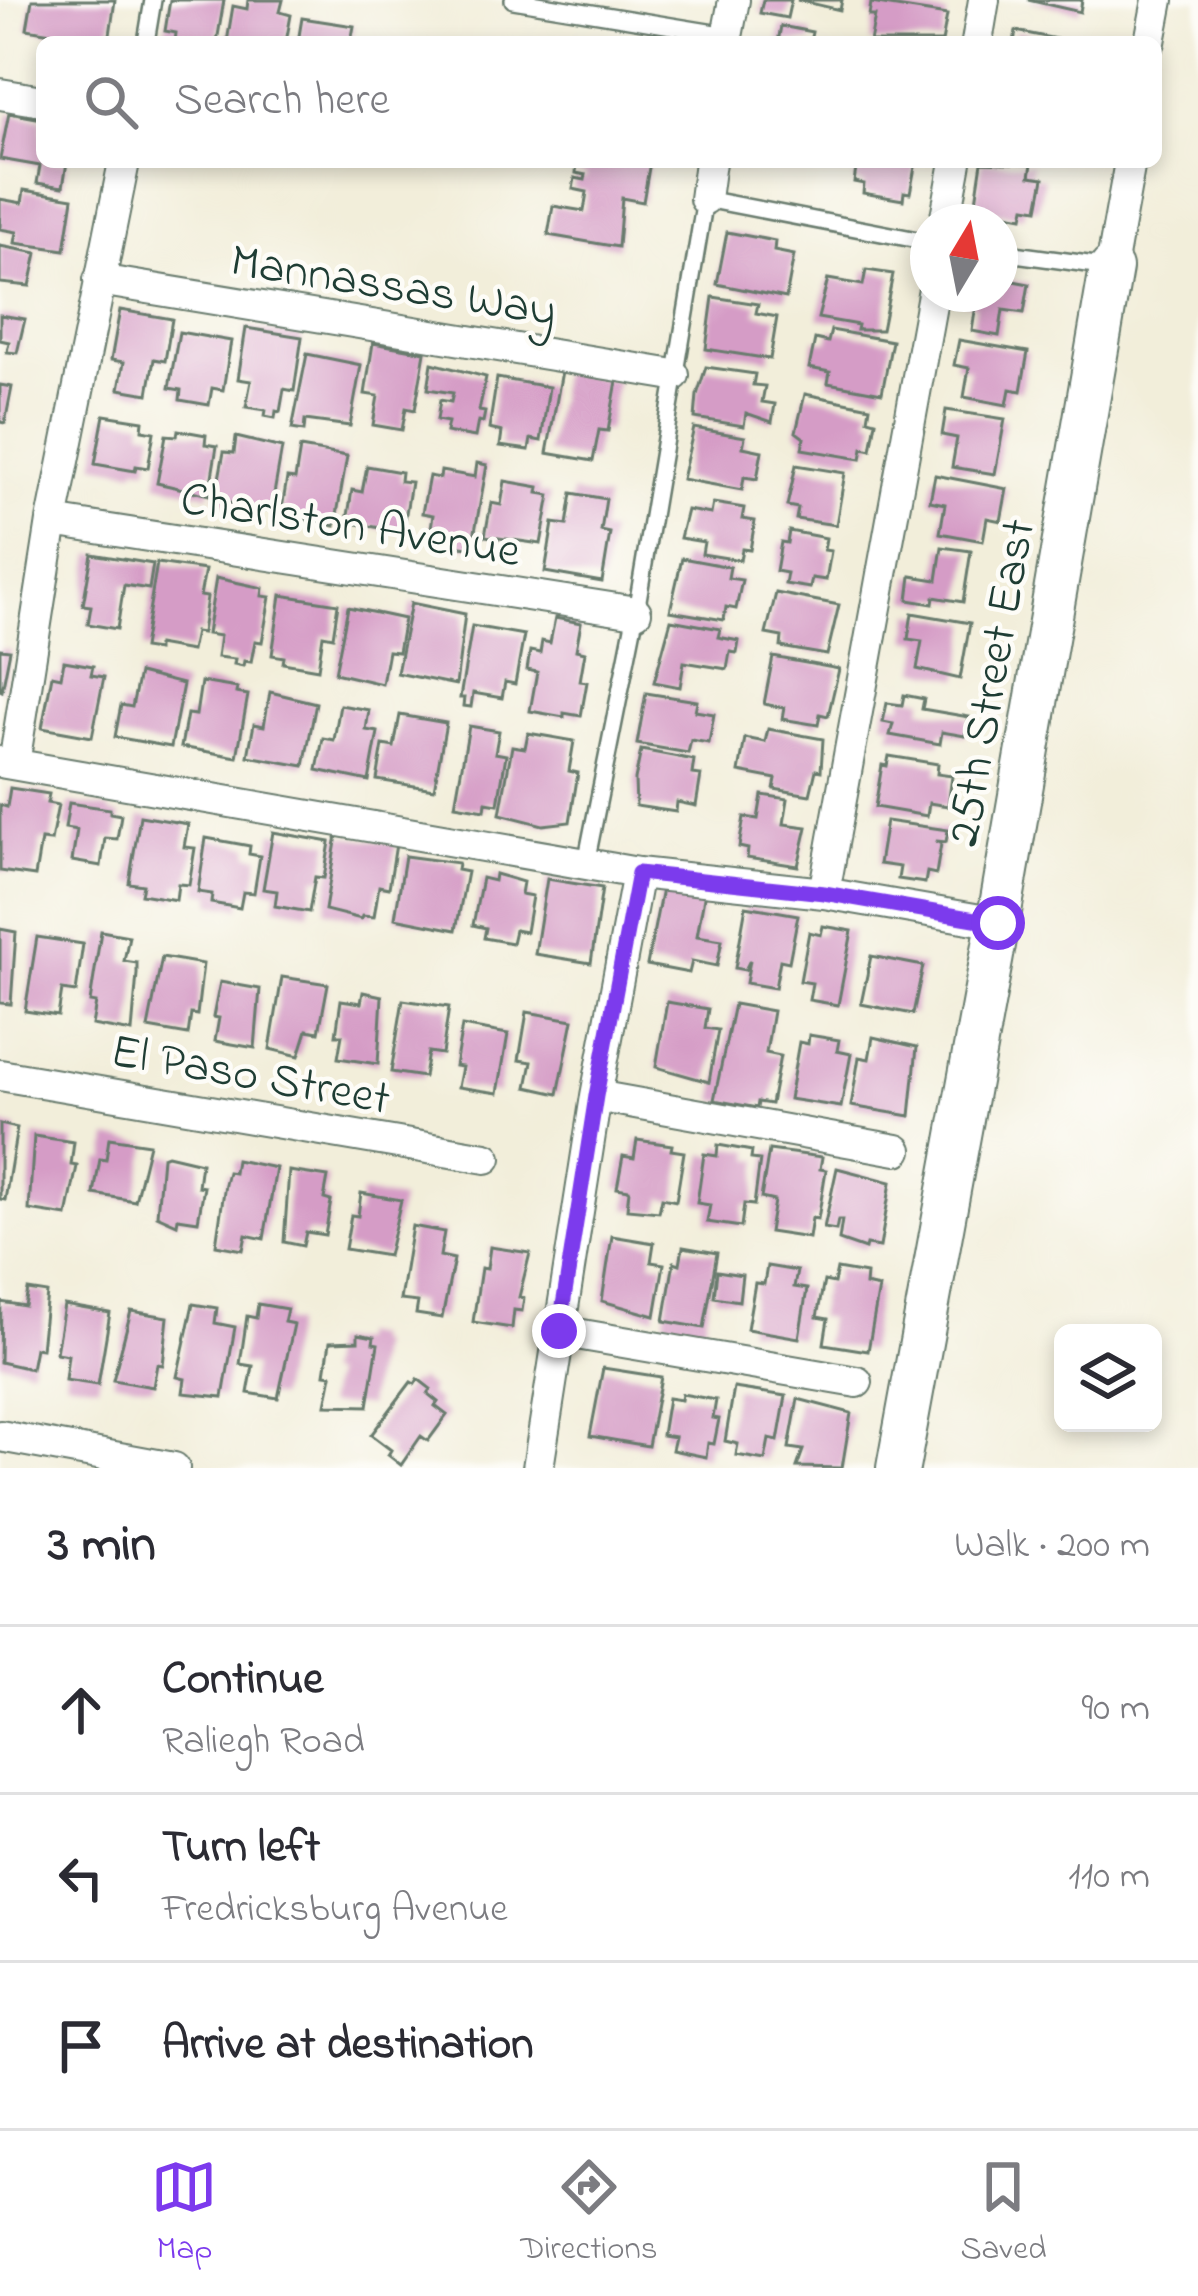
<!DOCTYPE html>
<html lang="en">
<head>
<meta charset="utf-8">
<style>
	body { margin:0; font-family:"Indie Flower",sans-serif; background:#f7f7f7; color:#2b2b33 }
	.controls { position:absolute; right:36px; bottom:36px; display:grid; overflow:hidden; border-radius:18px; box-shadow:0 6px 18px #0003 }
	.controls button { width:108px; height:108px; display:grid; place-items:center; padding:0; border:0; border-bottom:3px solid #e1e1e2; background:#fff; color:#2b2b33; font:60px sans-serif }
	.compass { position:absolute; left:910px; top:204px; width:108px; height:108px; border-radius:50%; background:#fff; box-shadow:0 6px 18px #0003; rotate:10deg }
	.stop { position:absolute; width:36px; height:36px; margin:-27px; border:9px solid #7c3aed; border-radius:50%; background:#fff }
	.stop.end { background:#7c3aed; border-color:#fff; box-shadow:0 3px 12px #0008 }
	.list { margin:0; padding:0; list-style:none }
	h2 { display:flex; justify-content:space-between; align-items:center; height:156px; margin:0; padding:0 48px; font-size:51px }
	h2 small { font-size:39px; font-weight:400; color:#7c7c81 }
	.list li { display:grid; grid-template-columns:78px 1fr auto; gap:36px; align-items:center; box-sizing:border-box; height:168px; padding:0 48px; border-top:3px solid #e1e1e2 }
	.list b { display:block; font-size:45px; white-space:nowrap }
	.list p { margin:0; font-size:39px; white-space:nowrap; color:#7c7c81 }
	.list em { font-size:39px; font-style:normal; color:#7c7c81 }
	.icon { flex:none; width:66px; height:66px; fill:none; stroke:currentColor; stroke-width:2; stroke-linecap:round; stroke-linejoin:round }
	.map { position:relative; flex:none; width:1198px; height:1468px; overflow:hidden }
	.search { position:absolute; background:#fff; box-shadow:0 6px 18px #0003; left:36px; right:36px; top:36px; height:132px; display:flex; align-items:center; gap:30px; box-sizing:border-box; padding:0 42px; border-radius:18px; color:#7c7c81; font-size:45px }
	.sheet { height:660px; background:#fff }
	nav { display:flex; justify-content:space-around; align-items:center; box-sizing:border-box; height:168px; border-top:3px solid #e1e1e2; background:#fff; font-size:33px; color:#7c7c81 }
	nav a { display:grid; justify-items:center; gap:6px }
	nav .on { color:#7c3aed }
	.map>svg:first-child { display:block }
</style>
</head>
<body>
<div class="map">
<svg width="1198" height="1468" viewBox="0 0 1198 1468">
	<rect width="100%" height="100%" fill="#fdfcf7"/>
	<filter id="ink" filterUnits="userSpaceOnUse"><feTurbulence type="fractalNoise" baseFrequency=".00833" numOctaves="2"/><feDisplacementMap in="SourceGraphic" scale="24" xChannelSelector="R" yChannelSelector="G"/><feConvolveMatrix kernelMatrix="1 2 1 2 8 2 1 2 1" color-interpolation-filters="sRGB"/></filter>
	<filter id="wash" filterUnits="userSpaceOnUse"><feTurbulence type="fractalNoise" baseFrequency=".004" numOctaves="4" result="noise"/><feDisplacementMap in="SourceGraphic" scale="48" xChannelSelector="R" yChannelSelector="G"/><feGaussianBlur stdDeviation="2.7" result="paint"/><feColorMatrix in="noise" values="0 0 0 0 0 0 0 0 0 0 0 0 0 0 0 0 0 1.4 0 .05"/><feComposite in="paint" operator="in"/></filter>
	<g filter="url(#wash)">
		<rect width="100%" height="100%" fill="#f2eeda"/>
		<g id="blocks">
			<path fill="#d59cc6" d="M32,0H115L109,42H61L63,35L27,29Z
				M170,0H224L217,42H175L176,33L165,31Z
				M248,0H283L280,12L291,15L286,42H227L233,6L247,9Z
				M763,0H791L787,18L760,13Z
				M797,0H842L840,10Z
				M1028,0H1082L1080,12Z
				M871,3L947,15L942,42H870L875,16H869Z
				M302,18L354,26L351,42H298Z
				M781,26L812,32L810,42H778Z
				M1016,31L1061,40V42H1014Z
				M9,113L42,119V162H67L63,187L37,183L40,166L0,159Z
				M577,162H650L643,202L622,198L618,247L548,235L553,206L584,211L587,192L573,189L575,178L585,180L586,175L576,173Z
				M857,162H916L910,193L904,192L903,200L863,193L864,184L854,182Z
				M982,162L1032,164L1030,176L1044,178L1038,209L1025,207L1023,217L975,208Z
				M24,190L73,198L65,250L15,243L17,232L0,229V199L22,203Z
				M727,232L775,241L774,251L794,255L786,298L717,284Z
				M0,246L37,253L30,286L0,283Z
				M866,270L893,274L882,330H857L858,325L818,318L828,279L863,285Z
				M1000,270L1009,272L1008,280L1029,284L1024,313L1003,310L999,336L972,331L976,305L955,301L957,294H1000Z
				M713,297L758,304L756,313L777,317L770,359L706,349Z
				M120,310L172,319L165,361L154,359L148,394L119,389L124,362L111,360Z
				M0,315L25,319L17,353L7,352L9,342L0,340Z
				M246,328L302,337L294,391L284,389L280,412L276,411L275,418L265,416L266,410L246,407L251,381L238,379Z
				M831,330L892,341L882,393L828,383L830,372L809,368L815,339L828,342Z
				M179,332L231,341L223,390L212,388L209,405L180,400L181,390L169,388Z
				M959,340L1028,352L1021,391L1010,389L1007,405L964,397L969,368L954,365Z
				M373,343L425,352L415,410L406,408L402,430L373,425L378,396L365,394Z
				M307,354L361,365L350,426L305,420L304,431L292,429Z
				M432,363L486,377L479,411L485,412L483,422L478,421L475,437L446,432L448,422L437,420L440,400L451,402L453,393L428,389Z
				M706,367L755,374L753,385L765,386L762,402L775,404L772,422L746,413L744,426L695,418L697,395Z
				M562,371L617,381L608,431L599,430L593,461L547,453Z
				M497,378L549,387L541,441L531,439L529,450L500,446L502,432L489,429Z
				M0,385L12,387L5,423L0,422Z
				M805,394L870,407L868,419L876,421L871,450L863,448L861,459L802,449L804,438L796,432Z
				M946,410L1005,419L995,474L952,467L957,438L942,435Z
				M104,415L143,421L142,430L154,432L148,468L136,466L135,471L95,464Z
				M694,428L745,437L743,447L762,451L757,479L744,477L742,490L682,479Z
				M178,430L206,435L205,444L217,446L209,495L157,483L166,435L177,436Z
				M236,437L282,448L271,511L215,500L224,452L234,453Z
				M300,448L347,456L335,526L281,515L287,478L295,479Z
				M477,463L487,465L472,548L429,540L433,515L422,513L429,476L440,478L441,471L475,477Z
				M796,465L845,473L836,525L796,519L798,508L787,506Z
				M367,466L401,472L400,481L411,482L403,532L347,522L352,490L362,492Z
				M935,475L1007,489L1001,521L987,518L983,541L940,533L945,504L930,501Z
				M505,481L539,487L538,493L550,495L541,544L485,536L491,503L501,505Z
				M572,493L606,499L601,531L610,533L602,582L545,572L553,523L567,525Z
				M713,503L744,508L742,519L755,521L750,550L742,549L740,560L702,554L704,542L680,538L687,510L711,514Z
				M789,531L826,538L824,550L831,551L826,580L812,578L810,588L785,584L787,573L776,571L781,542L787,543Z
				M942,547L971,551L963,602L934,597L933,604L908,600L911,576L937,580Z
				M92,554L153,564L149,589L124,585L117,629L88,624L91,606L83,605Z
				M682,558L730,567L728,578L742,580L736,609L726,607L724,620L670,611Z
				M157,563L205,570L200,596L207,597L202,633L195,632L191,651L157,645V650L143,648Z
				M216,578L263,588L262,596L270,597L262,642L255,641L251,662L244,661L243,666L234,664L235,659L217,657L220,636L207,634Z
				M776,593L839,605L827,655L781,647L782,637L766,634Z
				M281,595L338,604L333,637L323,635L318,669L283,663L284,657L272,655Z
				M411,603L465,614L456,685L397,673Z
				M348,607L404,619L398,652L388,651L382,684L335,673Z
				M912,613L970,623L960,679L917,669L922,641L908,639Z
				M555,618L581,623L576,650L585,652L580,681L587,682L581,716L564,713V717L530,711L537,672L527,670L530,651L540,653L542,641L550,643Z
				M671,620L720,629L718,637L739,641L737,653L730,652L727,669L684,662L680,687L654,682Z
				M472,626L524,635L515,684L505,682L502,698L473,693L471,707L463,706L464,698H460Z
				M0,649L10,650L2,691L0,690Z
				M773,657L839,669L828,716L820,714L818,725L782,719L784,708L764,704Z
				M64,661L93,666L91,675L104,677L92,737L42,728L52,675L61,677Z
				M139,673L183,684L171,747L115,737L121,705L132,707Z
				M201,682L237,688L236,693L248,695L237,757L181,747L187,714L196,715Z
				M270,692L316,703L304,766L248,756L254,724L264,726Z
				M646,693L697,701L695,711L714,714L709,743L691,740L688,753L637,744Z
				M904,695L924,699L922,709L969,717L965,736L942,732L940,744L890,735L893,724L883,722L887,703L902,705Z
				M340,705L369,710L366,730L378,732L369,781L317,770L323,738L334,740Z
				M400,715L446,723L434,789L377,780L383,745L394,747Z
				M469,726L499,731L495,753L506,755L498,804L486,802L485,810L455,805Z
				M768,729L823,739L821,771L816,770L810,795L774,789L776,779L739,772L745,738L765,742Z
				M528,733L574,741L569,771L578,773L570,822L543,825L500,814L512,746L525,748Z
				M641,750L694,760L692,774L701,775L696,806L677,802L676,812L636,806L635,780Z
				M889,756L938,764L937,774L952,776L948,806L929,803L927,816L875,807L882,765L887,766Z
				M10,788L49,794L47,803L58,805L51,841L41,840L35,876L0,871V805L7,807Z
				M762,795L788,799L784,824L807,827L798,866L747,858L748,849L739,847L744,817L758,819Z
				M69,803L110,809V813L121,815L117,839L105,838L101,866L72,861L77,830L65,828Z
				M140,816L188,824L184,847L195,848L189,885L178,884L176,900L141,894L143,885L129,883Z
				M886,821L948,830L946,842L936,841L941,844L936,874L927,872L925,883L898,879L900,867L879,864Z
				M273,832L330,842L324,878L315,877L309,912L275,906L277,891L263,889Z
				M337,835L396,844L389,888L379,886L374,917L362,916L361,919L325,910Z
				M206,838L250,846L249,854L260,856L254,893L243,892L240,908L211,903L212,894L198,892Z
				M405,856L458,863L457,870L467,872L456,930L395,918Z
				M495,874L523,882L521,894L532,896L526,932L515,930L512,943L484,938L486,928L473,925L482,878L494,881Z
				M547,879L602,888L591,963L535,954Z
				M663,884L705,892L697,936L722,940L717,966L692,961L689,973L647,965Z
				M746,906L798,915L789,962L780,960L775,988L746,983L750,960L745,970L735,968Z
				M823,926L852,931L838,1005L809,1000L812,983L800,981L809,932L821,935Z
				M0,929L16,932L11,1004L0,1003Z
				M101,931L129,936L124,961L137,963V974L132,1032L92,1025L96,1003L90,1002Z
				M37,937L83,944L76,992L62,990L58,1016L25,1011Z
				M871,956L923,966L913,1014L861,1004Z
				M162,957L203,964L197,1015L191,1014L188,1035L148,1028Z
				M282,977L328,984L319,1032L307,1030L299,1056L270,1049Z
				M220,982L260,989L255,1048L215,1041L219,1018L213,1017Z
				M363,992L382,996L378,1064L338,1058L342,1035H336L341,1000L361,1003Z
				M403,1000L449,1007L442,1054L428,1052L424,1077L391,1072Z
				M667,1002L708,1009L705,1028L718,1030L709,1082L656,1067Z
				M734,1004L773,1011L766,1053L780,1056L771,1104L758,1102L757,1108L714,1100Z
				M527,1012L573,1020L558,1094L527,1087L532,1062L519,1060Z
				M462,1026L508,1034L498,1093L458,1087L462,1067L455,1066Z
				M809,1035L839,1040L837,1051L851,1054L841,1107L789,1099L799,1042L808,1044Z
				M873,1037L917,1047L910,1116L851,1106L859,1057L869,1059Z
				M0,1124L17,1128L5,1200L0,1199Z
				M34,1136L74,1142L71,1165L77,1166L67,1216L29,1210Z
				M109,1138L149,1144L135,1201L94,1194L100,1159L106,1160Z
				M637,1140L672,1145L671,1150L684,1152L676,1201L662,1198L659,1212L627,1209L629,1190L617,1188L623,1156L634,1158Z
				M718,1145L752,1151L751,1159L760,1160L754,1205L744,1204L741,1227L707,1222L710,1205L697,1203L704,1154L717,1156Z
				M769,1150L822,1157L820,1169L826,1170L818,1219L812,1218L809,1238L769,1232L774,1201L761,1198Z
				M167,1155L201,1163L198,1186L204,1187L198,1221L178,1218L177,1224L157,1215L162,1157Z
				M236,1160L276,1168L264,1239L246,1235L243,1250L216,1245L225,1184L228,1172L234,1173Z
				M837,1168L891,1182L880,1247L866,1245L865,1249L839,1240L842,1220H838L836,1230L824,1228Z
				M289,1171L328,1177L324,1199L331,1201L325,1235L306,1232L303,1246L284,1242Z
				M361,1193L401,1200L388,1256L345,1249L351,1215L358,1216Z
				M412,1226L444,1232L440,1256L454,1259L442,1318L416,1314L418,1302L400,1300Z
				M612,1236L654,1243L651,1262L664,1264L655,1316L602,1301Z
				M490,1247L530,1253L519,1297L524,1298L522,1311L514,1310L512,1328L473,1322L481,1268L487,1269Z
				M683,1247L717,1253L704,1328L664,1321L674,1262L680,1264Z
				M767,1266L797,1271L794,1287L807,1289L799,1338L747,1329L755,1283L764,1284Z
				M837,1269L866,1274L865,1285L879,1288L868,1351L824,1344L828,1319L817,1317L824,1281L834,1283Z
				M717,1271L742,1275L739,1301L714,1297Z
				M28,1290L47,1293L41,1349L35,1348L31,1369L0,1362L1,1302L25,1306Z
				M193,1304L217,1308L215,1323L235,1327L223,1397L183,1393L185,1379L177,1377Z
				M258,1304L287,1309L284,1322L294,1324L278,1398L248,1393L253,1366L240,1364L247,1316L256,1318Z
				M64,1305L110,1313L98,1385L65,1380L68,1355L56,1353Z
				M131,1311L168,1317L163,1365L157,1364L153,1387L113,1380Z
				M358,1334L374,1337L373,1343L378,1344L368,1406L326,1405L332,1375L325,1374L330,1342L358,1341Z
				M603,1368L661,1377L648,1446L590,1436Z
				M418,1379L431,1389L428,1394L438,1402L435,1406L447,1415L428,1441L421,1436L401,1465L388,1455L391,1450L371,1435L411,1382L415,1384Z
				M734,1388L786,1396L778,1441L769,1439L765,1460L736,1455L738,1444L725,1441Z
				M682,1394L716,1400L713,1418L719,1419L714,1444L708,1443L706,1457L672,1450L675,1437L662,1435L668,1398L681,1400Z
				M798,1399L851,1413L842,1468L797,1467L803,1450L789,1448Z"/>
		</g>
	</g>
	<g filter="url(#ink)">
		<use href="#blocks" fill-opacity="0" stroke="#697b6e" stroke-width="3"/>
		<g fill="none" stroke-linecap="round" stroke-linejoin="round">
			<defs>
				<path id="lane" d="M513,0L727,35
					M146,42L153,0
					M1000,252L1110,267
					M586,863L636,612L705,199L928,242"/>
				<path id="street" d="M726,42L734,0
					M977,42L984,0
					M1150,42L1158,0
					M0,94L42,101
					M705,199L710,162
					M945,222L956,162
					M1111,268L1130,162
					M99,280L674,375
					M52,521L636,612
					M0,762L638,873L824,893L998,923
					M14,764L52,521L124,162
					M824,893L933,294
					M0,1075L486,1158
					M596,1096L897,1150
					M559,1331L857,1382
					M0,1436L174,1468
					M538,1468L596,1096L638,873"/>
				<path id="secondary" d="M898,1468L998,923L1111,268"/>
			</defs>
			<use href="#lane" stroke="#697b6e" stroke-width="20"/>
			<use href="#street" stroke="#697b6e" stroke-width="34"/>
			<use href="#secondary" stroke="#697b6e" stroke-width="46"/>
			<use href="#lane" stroke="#fff" stroke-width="15"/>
			<use href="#street" stroke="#fff" stroke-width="30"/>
			<use href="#secondary" stroke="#fff" stroke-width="42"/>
		</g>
	</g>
	<g fill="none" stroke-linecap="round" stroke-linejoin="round" filter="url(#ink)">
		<path stroke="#7c3aed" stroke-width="15" d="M559,1331L596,1096L638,873L824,893L998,923"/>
	</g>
	<g text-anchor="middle" stroke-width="9" stroke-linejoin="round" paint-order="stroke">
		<g font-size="48" fill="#1f3d34" stroke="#fdfcf7">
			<text transform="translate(394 283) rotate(9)" y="17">Mannassas Way</text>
			<text transform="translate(351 522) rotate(9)" y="17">Charlston Avenue</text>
			<text transform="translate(988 682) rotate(-80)" y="17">25th Street East</text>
			<text transform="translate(251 1072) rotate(10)" y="17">El Paso Street</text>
		</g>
	</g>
</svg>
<div class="controls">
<button><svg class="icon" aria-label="layers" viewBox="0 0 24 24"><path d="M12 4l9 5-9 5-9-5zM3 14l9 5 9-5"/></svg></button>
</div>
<svg class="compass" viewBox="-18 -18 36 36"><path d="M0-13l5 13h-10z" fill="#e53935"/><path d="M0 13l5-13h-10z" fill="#7c7c81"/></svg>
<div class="stop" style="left:998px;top:923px"></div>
<div class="stop end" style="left:559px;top:1331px"></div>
<div class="search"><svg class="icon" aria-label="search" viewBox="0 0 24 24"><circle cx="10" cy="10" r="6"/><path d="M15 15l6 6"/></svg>Search here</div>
</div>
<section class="sheet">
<h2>3 min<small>Walk · 200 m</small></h2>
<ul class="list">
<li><svg class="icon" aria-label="ahead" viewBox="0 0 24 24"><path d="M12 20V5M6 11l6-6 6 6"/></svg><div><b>Continue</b><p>Raliegh Road</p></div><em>90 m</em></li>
<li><svg class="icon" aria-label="left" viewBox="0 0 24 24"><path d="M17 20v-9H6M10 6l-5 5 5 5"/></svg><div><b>Turn left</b><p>Fredricksburg Avenue</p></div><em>110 m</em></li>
<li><svg class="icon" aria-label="arrive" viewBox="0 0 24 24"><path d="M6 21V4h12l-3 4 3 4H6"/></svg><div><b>Arrive at destination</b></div></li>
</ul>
</section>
<nav>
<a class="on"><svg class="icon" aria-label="map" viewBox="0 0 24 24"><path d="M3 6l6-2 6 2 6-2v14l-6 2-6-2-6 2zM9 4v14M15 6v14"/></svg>Map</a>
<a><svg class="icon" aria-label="directions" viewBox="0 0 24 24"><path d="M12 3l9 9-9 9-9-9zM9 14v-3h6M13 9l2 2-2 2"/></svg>Directions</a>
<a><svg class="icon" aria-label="saved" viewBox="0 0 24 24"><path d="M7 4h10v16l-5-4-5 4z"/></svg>Saved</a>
</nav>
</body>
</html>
